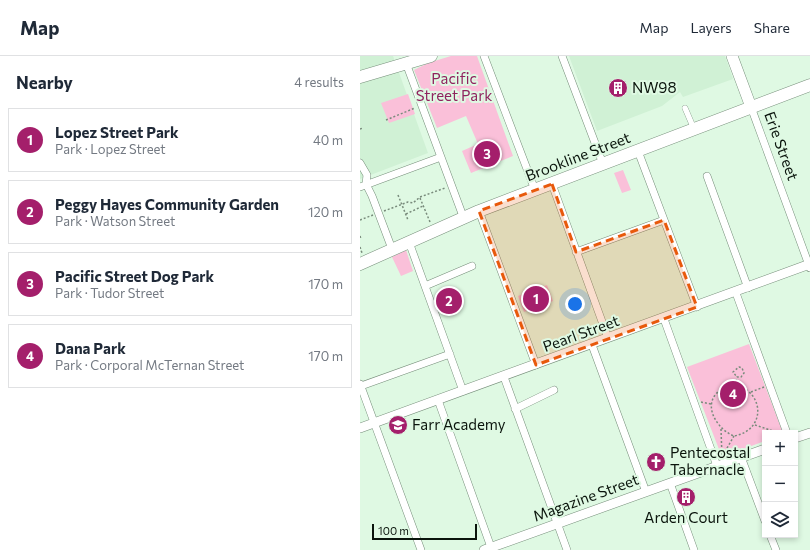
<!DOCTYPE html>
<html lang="en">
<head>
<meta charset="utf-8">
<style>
	body { margin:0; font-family:Commissioner,sans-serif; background:#f2f2f3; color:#1f2937 }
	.controls { position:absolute; right:12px; bottom:12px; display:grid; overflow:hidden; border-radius:0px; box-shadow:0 2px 6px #0003 }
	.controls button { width:36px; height:36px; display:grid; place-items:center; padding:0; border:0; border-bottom:1px solid #e0e1e3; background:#fff; color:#1f2937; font:20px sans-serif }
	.scale { position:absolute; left:12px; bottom:10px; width:105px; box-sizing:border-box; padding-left:4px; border:2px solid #0a140c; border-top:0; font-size:11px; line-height:14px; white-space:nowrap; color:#0a140c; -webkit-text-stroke:3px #dff9e3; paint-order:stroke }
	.you { position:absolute; left:215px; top:248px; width:14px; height:14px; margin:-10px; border:3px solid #fff; border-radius:50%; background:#1a73e8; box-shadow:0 0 0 6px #1a73e833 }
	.badge { display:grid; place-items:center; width:26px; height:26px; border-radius:50%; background:#a41f6b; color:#fff; font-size:13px; font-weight:700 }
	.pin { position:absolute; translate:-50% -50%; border:2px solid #fff; box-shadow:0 1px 4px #0006 }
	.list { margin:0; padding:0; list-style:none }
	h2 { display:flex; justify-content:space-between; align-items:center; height:52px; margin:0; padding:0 16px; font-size:17px }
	h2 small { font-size:13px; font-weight:400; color:#747a83 }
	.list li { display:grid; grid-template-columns:26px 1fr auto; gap:12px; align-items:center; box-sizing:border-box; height:64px; margin:0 8px 8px; padding:0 8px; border:1px solid #e0e1e3; border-radius:0px }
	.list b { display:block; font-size:15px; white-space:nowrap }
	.list p { margin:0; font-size:13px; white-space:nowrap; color:#747a83 }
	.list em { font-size:13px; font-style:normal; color:#747a83 }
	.icon { flex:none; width:22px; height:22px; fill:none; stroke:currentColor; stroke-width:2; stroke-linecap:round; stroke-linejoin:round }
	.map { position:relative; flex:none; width:450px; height:494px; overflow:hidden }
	header { display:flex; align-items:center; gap:24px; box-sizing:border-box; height:56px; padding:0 20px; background:#fff; border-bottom:1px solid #e0e1e3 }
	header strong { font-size:19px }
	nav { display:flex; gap:22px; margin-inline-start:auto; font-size:14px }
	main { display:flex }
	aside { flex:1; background:#fff }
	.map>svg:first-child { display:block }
</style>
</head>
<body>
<header>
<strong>Map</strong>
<nav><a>Map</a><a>Layers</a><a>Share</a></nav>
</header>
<main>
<aside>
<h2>Nearby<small>4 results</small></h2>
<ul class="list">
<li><span class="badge">1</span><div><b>Lopez Street Park</b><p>Park · Lopez Street</p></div><em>40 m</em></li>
<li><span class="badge">2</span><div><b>Peggy Hayes Community Garden</b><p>Park · Watson Street</p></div><em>120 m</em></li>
<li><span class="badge">3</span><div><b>Pacific Street Dog Park</b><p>Park · Tudor Street</p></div><em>170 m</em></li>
<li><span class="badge">4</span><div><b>Dana Park</b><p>Park · Corporal McTernan Street</p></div><em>170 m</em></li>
</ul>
</aside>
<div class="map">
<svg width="450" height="494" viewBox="0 0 450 494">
	<rect width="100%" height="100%" fill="#dff9e3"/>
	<path fill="#d0f1d5" d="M0,0H33L68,97L0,123Z
		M209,0H365L373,23L323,41L320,36L302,50L237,75Z"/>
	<path fill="#fac0d9" d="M91,0H117L153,100L111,117L102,95L118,88L106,60L77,72L54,14L68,7Z
		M48,38L55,58L29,67L21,47Z
		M263,114L271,134L262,137L254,117Z
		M46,194L53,215L41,220L32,201Z
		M187,229L193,245L164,256L158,240Z
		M96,234L102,250L82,257L76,241Z
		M389,288L423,377H405V385L362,401L327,311Z"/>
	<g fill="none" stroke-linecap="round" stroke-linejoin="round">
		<defs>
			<path id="pedestrian" d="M325,52L334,73"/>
			<path id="minor" d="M124,0L175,134
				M202,0L243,108
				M46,7L104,163
				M391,51L450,212
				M278,95L337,251
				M0,107L7,119L6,128L12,140L32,193
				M347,120L388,232
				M192,128L248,282
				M0,131L81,101
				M119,155L176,309
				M49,186L103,335
				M216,196L304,164
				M65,230L112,210
				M376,237L427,377
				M304,263L357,410
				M232,289L286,436
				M144,321L207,494
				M0,328L61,494
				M1,330L90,298
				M78,344L132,494
				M155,353L194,334
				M381,401L405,465
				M310,427L334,494
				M410,479L416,494"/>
			<path id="tertiary" d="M0,372L450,208
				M435,382L450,377
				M124,494L405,393"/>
			<path id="secondary" d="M372,0L391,51"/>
			<path id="primary" d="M0,21L71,0
				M0,208L119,155L450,29"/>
		</defs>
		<use href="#pedestrian" stroke="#768e7a" stroke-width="6"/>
		<use href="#minor" stroke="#768e7a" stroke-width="8"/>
		<use href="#tertiary" stroke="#768e7a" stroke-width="10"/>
		<use href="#secondary" stroke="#768e7a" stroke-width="12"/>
		<use href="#primary" stroke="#768e7a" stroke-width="13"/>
		<path stroke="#798b7c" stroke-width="1.5" stroke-dasharray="2 2" stroke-linecap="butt" d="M26,64L55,52
			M0,73L3,72
			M38,139L48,164
			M60,142L70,166
			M24,155L48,146L53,147L60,141L85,132
			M46,158L63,150
			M0,164L13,159
			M0,180L1,183
			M0,191L2,197
			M375,329C404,335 407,374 374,380C360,375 343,353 356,338C361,332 368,330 375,329Z
			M375,329L377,321H381L384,317L382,312L379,311L373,316L377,321
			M391,336L404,331
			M341,346L351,348
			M395,369L419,377
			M361,373L362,401
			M363,399L374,380"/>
		<use href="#pedestrian" stroke="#fff" stroke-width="5.5"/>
		<use href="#minor" stroke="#fff" stroke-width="7"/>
		<use href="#tertiary" stroke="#fff" stroke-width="9"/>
		<use href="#secondary" stroke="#fff" stroke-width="11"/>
		<use href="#primary" stroke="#fff" stroke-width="12"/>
	</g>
	<path fill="#e8590c" fill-opacity="0.2" stroke="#e8590c" stroke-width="3" stroke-dasharray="8 5" stroke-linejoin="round" d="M192,128L216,196L304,164L337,251L176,309L119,155Z"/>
	<defs>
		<symbol id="building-disc" viewBox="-11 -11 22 22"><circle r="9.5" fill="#a41f6b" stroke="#dff9e3"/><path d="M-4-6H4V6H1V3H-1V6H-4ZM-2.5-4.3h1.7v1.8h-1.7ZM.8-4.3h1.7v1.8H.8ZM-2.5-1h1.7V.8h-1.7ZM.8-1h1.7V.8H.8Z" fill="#fff"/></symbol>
		<symbol id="school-disc" viewBox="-11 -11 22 22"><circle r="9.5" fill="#a41f6b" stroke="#dff9e3"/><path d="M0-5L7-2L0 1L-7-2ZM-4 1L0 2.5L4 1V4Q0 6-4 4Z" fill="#fff"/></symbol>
		<symbol id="church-disc" viewBox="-11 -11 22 22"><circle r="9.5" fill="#a41f6b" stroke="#dff9e3"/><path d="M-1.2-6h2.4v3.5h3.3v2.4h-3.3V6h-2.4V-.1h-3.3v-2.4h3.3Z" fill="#fff"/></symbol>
	</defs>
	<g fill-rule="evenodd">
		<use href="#building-disc" x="247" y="21" width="22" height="22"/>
		<use href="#school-disc" x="27" y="358" width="22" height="22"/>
		<use href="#church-disc" x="285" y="395" width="22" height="22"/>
		<use href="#building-disc" x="315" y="430" width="22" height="22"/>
	</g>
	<g text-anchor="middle" stroke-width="4" stroke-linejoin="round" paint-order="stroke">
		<g font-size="15" fill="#8f235e" stroke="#dff9e3">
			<text x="94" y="28">Pacific<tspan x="94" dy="17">Street Park</tspan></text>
		</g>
		<g font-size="15" fill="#0a140c" stroke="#dff9e3" text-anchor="start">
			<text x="272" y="37">NW98</text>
			<text x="52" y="374">Farr Academy</text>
			<text x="310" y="402">Pentecostal<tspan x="310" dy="17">Tabernacle</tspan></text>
			<text x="326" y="467" text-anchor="middle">Arden Court</text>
		</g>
		<g font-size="15" fill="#0a140c" stroke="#dff9e3">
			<text transform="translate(421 90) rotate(70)" y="5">Erie Street</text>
			<text transform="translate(218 101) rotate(-21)" y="5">Brookline Street</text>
			<text transform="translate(221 278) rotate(-20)" y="5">Pearl Street</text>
			<text transform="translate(226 442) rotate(-20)" y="5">Magazine Street</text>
		</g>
	</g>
</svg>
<div class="controls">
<button>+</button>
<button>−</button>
<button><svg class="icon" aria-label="layers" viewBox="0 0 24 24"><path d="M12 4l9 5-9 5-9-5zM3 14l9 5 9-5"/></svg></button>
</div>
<div class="scale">100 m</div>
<div class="you"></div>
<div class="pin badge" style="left:176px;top:243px">1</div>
<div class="pin badge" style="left:89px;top:245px">2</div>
<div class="pin badge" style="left:127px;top:98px">3</div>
<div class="pin badge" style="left:373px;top:338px">4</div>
</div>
</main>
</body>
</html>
